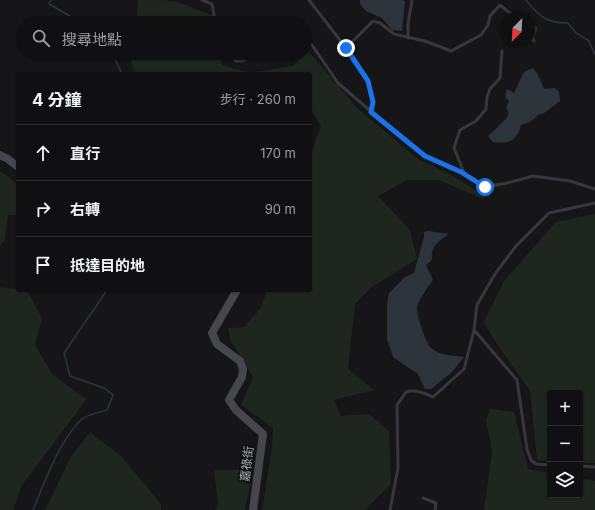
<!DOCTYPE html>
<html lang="zh-TW">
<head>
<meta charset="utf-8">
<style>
	body { margin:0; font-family:Inter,"Noto Sans TC",sans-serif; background:#19191b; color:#f1f3f6 }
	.controls { position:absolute; right:12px; bottom:12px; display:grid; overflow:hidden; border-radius:4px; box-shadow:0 1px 3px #0004 }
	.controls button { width:36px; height:36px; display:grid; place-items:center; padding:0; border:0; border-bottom:1px solid #303032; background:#101012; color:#f1f3f6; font:20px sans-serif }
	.compass { position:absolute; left:499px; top:12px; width:36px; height:36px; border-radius:50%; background:#101012; box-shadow:0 1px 3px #0004; rotate:204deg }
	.stop { position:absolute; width:12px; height:12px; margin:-9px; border:3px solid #1a73e8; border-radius:50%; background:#fff }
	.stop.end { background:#1a73e8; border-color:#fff; box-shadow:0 1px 4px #0008 }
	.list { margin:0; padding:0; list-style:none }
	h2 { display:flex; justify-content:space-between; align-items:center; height:52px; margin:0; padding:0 16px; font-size:17px }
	h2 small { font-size:13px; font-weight:400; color:#9c9d9f }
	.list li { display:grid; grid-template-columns:26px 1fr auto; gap:12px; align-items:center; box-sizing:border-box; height:56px; padding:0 16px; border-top:1px solid #303032 }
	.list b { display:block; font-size:15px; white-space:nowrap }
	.list em { font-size:13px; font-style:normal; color:#9c9d9f }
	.icon { flex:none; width:22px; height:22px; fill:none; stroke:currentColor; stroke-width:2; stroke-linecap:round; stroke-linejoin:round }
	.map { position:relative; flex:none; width:595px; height:510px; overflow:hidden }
	.search { position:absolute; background:#101012; box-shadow:0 1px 3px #0004; left:16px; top:16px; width:296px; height:44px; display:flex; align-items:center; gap:10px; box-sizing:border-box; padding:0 14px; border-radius:22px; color:#9c9d9f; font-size:15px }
	.panel { position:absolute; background:#101012; box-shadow:0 1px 3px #0004; left:16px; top:72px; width:296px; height:220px; border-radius:4px }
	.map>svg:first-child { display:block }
</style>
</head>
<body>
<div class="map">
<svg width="595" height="510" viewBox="0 0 595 510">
	<rect width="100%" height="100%" fill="#161618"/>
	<path fill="#1e261f" d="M138,0H164L177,2L216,17L217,23H137Z
		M309,52L357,108L419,160L450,174L475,190L491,196L481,198L439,180H407L378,196L410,230L417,259L372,287L355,304L348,369L374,390L334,400L341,416L369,414L389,431L391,484L365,510H262L272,447L273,428L241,405L253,377L231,341L228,328L244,327L261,308L267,290H310V157L321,126L310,108V74H138L134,71L129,53H220L222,65L249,73L292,66Z
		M0,171L18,184V215H8L5,240L0,246Z
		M595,214V463H580V393H550V461L537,460L530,391L497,344L484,322L504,281L556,222Z
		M0,287L27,290L42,318L35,345L53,375L86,399L74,416L22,485L13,510H0Z
		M490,409L514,412L528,469L550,473V495H580V478L595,481V510H484L492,452L486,420Z
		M90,432L122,457L161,504V510H45L72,455Z
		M214,470H253L245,510H215L218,504Z"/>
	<path fill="#2c353c" d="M360,0H401L405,1L402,31L392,30L382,18L366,11L360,4Z
		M532,24L537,27V30L534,37L536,42L529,41V26Z
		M533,68L537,73L544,89L555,88L559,92L560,101L544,113L538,115L530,122L521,125C517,141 509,144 493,142L488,136L506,119L509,113L506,108L509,101L505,97L507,89L514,93L524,72Z
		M428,231L449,234C439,241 430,246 432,260L426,265L433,280C429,285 418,301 417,307C416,314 426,343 431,348C439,356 454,355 464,357L451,373L431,389H425L418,374L393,357L387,339V304L389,293L405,277L414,273L424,237V232Z"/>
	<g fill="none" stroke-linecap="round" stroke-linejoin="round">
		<path stroke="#2c353c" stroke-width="1.5" d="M51,0L49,4L82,23
			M526,0C538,15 547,24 568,23L576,33L589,41L595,55
			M112,53L122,74
			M33,510C44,484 60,439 81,420C85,415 101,412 107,410L113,395L104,388L70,376L64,353L105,293L106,290"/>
		<path stroke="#37383d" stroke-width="3" d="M202,0L212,4L214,15L211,23
			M309,0L346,48L368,81L373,102L371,112
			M408,38V24L412,0
			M305,43L312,45L338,83L404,140L425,156L461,172L485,187L507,183L533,176L570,181L595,189
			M346,48L373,21L380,23L394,34L425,41L451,51L481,35L488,25L490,16L500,5L512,15
			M228,53L236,61H242L256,53
			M258,53C270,55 278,62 288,53
			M465,175L454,148L460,130L476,121L486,109L487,97L490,89L500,78L502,51
			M474,330L517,380L527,449L531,460L536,464L550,465
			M580,466L595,467
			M423,498L436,503L435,510
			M390,510L398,468L397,405L406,392C416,389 424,393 433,397L464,369L474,330L477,305L495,274L516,246L549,213L595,203"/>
		<path stroke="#45474d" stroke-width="8" d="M0,155L8,159L18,167
			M237,290L212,333L217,344L240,361L243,369L242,377L229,400L236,410L263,434L253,510"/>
	</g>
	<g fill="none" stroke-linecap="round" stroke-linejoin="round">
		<path stroke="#1a73e8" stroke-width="5" d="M346,48L368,81L373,102L371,112L425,156L461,172L485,187"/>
	</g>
	<g text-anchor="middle" stroke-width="3.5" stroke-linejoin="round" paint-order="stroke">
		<g font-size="12" fill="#a8adb8" stroke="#111113">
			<text transform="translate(247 464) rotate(-83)" y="4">嘉祿街</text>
		</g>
	</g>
</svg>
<div class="controls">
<button>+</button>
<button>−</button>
<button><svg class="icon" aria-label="layers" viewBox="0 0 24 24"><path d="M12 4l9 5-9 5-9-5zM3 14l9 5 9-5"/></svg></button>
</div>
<svg class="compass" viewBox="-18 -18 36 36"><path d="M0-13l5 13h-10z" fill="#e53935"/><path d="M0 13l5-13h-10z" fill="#9c9d9f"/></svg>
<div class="stop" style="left:485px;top:187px"></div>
<div class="stop end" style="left:346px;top:48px"></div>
<div class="search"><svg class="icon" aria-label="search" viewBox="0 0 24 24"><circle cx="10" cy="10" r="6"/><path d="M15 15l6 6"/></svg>搜尋地點</div>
<section class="panel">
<h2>4 分鐘<small>步行 · 260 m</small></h2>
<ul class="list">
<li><svg class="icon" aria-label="ahead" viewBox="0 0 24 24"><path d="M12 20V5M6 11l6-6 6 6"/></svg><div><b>直行</b></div><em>170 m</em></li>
<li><svg class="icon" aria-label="right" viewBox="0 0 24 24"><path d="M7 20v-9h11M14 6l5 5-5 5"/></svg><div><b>右轉</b></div><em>90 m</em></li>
<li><svg class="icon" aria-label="arrive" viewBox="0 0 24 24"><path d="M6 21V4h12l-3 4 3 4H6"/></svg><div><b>抵達目的地</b></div></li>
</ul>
</section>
</div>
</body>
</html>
